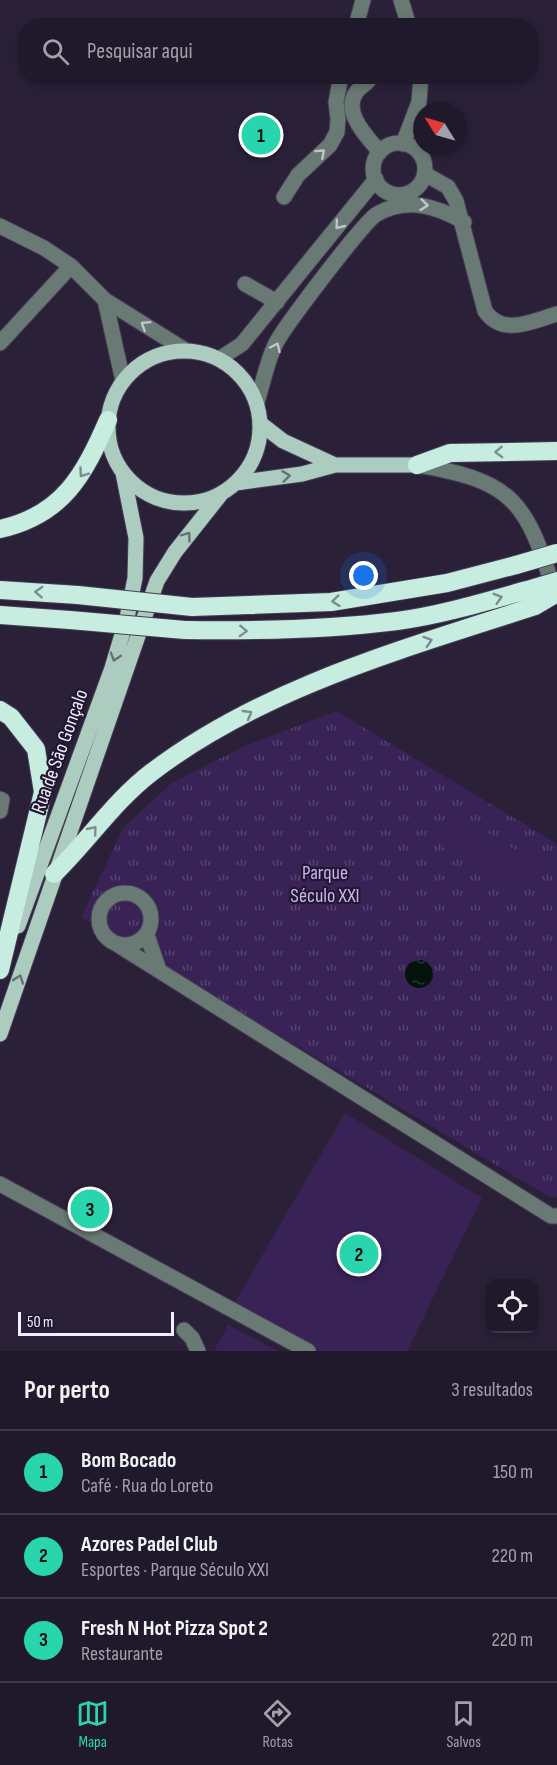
<!DOCTYPE html>
<html lang="pt">
<head>
<meta charset="utf-8">
<style>
	body { margin:0; font-family:"Sofia Sans Condensed",sans-serif; background:#2d2637; color:#f1f3f6 }
	.controls { position:absolute; right:18px; bottom:18px; display:grid; overflow:hidden; border-radius:12px; box-shadow:0 3px 9px #0003 }
	.controls button { width:54px; height:54px; display:grid; place-items:center; padding:0; border:0; border-bottom:2px solid #3d3847; background:#20192b; color:#f1f3f6; font:30px sans-serif }
	.compass { position:absolute; left:413px; top:102px; width:54px; height:54px; border-radius:50%; background:#20192b; box-shadow:0 3px 9px #0003; rotate:307deg }
	.scale { position:absolute; left:18px; bottom:15px; width:156px; box-sizing:border-box; padding-left:6px; border:3px solid #f3eefe; border-top:0; font-size:16px; line-height:21px; white-space:nowrap; color:#f3eefe; -webkit-text-stroke:4px #21182f; paint-order:stroke }
	.you { position:absolute; left:364px; top:576px; width:21px; height:21px; margin:-15px; border:4px solid #fff; border-radius:50%; background:#1a73e8; box-shadow:0 0 0 9px #1a73e833 }
	.badge { display:grid; place-items:center; width:39px; height:39px; border-radius:50%; background:#29d5ac; color:#111; font-size:20px; font-weight:700 }
	.pin { position:absolute; translate:-50% -50%; border:3px solid #fff; box-shadow:0 2px 6px #0006 }
	.list { margin:0; padding:0; list-style:none }
	h2 { display:flex; justify-content:space-between; align-items:center; height:78px; margin:0; padding:0 24px; font-size:26px }
	h2 small { font-size:20px; font-weight:400; color:#a2a0a9 }
	.list li { display:grid; grid-template-columns:39px 1fr auto; gap:18px; align-items:center; box-sizing:border-box; height:84px; padding:0 24px; border-top:2px solid #3d3847 }
	.list b { display:block; font-size:22px; white-space:nowrap }
	.list p { margin:0; font-size:20px; white-space:nowrap; color:#a2a0a9 }
	.list em { font-size:20px; font-style:normal; color:#a2a0a9 }
	.icon { flex:none; width:33px; height:33px; fill:none; stroke:currentColor; stroke-width:2; stroke-linecap:round; stroke-linejoin:round }
	.map { position:relative; flex:none; width:557px; height:1351px; overflow:hidden }
	.search { position:absolute; background:#20192b; box-shadow:0 3px 9px #0003; left:18px; right:18px; top:18px; height:66px; display:flex; align-items:center; gap:15px; box-sizing:border-box; padding:0 21px; border-radius:24px; color:#a2a0a9; font-size:22px }
	.sheet { height:330px; background:#20192b }
	nav { display:flex; justify-content:space-around; align-items:center; box-sizing:border-box; height:84px; border-top:2px solid #3d3847; background:#20192b; font-size:16px; color:#a2a0a9 }
	nav a { display:grid; justify-items:center; gap:3px }
	nav .on { color:#29d5ac }
	.map>svg:first-child { display:block }
</style>
</head>
<body>
<div class="map">
<svg width="557" height="1351" viewBox="0 0 557 1351">
	<defs>
		<pattern id="park-tufts" width="24" height="20" patternUnits="userSpaceOnUse" patternTransform="scale(1.5)"><rect width="24" height="20" fill="#392356"/><path d="M3 7l-1-3M5 7V3M7 7l1-3M15 17l-1-3M17 17v-4M19 17l1-3" fill="none" stroke="#56436f"/></pattern>
		<pattern id="water-ripples" width="26" height="14" patternUnits="userSpaceOnUse" patternTransform="scale(1.5)"><rect width="26" height="14" fill="#04130e"/><path d="M2 4q2-2 4 0t4 0M15 11q2-2 4 0t4 0" fill="none" stroke="#293632"/></pattern>
	</defs>
	<rect width="100%" height="100%" fill="#2a2139"/>
	<path fill="url(#park-tufts)" d="M336,711L557,844V1197L548,1196L81,917L124,827L172,783L243,747Z"/>
	<path fill="#392356" d="M461,816L540,865L521,896L441,846Z
		M345,1113L482,1198L407,1351H309L231,1309Z
		M228,1325L278,1351H214Z"/>
	<path fill="url(#water-ripples)" d="M405 974a14 14 0 1 1 28 0a14 14 0 1 1-28 0Z"/>
	<g fill="none" stroke-linecap="round" stroke-linejoin="round">
		<defs>
			<path id="minor" d="M401,0L409,26
				M356,26L363,0
				M372,76C368,83 363,85 358,90C340,110 367,137 380,152
				M373 169a26 26 0 1 1 52 0a26 26 0 1 1-52 0Z
				M403,144L419,102L421,76
				M425,174L448,187L456,201L485,311C503,337 532,321 557,314
				M284,197L298,175L330,145L337,132L338,119L336,102L341,76
				M0,226L44,248L71,266L105,300L185,350
				M245,284L277,302
				M105,300L123,381
				M0,343L71,266
				M219,359L242,344L376,179
				M257,402C263,383 267,362 275,345C283,328 365,220 377,214C408,197 436,206 464,222
				M417,465C515,481 526,502 555,593
				M0,799L2,800L0,811
				M99 919a26 26 0 1 1 52 0a26 26 0 1 1-52 0Z
				M147,935L159,970
				M118,945L551,1216H557
				M0,1184L308,1351
				M184,1330L192,1338L198,1351"/>
			<path id="major" d="M108 427a76 76 0 1 1 152 0a76 76 0 1 1-152 0Z
				M261,424L283,441L335,465
				M236,483L302,474L335,465H417
				M18,926L112,668L127,618L135,578L136,538L123,473
				M0,1034L157,581L175,552L221,494"/>
			<path id="highway" d="M417,465L450,453L557,451
				M0,529C63,515 84,475 108,420
				M0,590L78,595
				M192,607L331,602L447,583L516,565
				M0,615L70,620
				M185,630C255,631 326,630 397,621C441,615 484,602 527,590
				M0,710L11,717L36,749L43,792L0,970
				M54,874C88,841 114,801 152,772C264,687 404,649 535,606"/>
		</defs>
		<use href="#minor" stroke="#463e55" stroke-width="17"/>
		<use href="#major" stroke="#463e55" stroke-width="17"/>
		<use href="#highway" stroke="#463e55" stroke-width="20"/>
		<use href="#minor" stroke="#697973" stroke-width="15"/>
		<use href="#major" stroke="#acccc0" stroke-width="15"/>
		<use href="#highway" stroke="#c6eddf" stroke-width="18"/>
		<defs>
			<path id="highway-bridge" d="M516,565L557,553
				M527,590L557,581
				M78,595L192,607
				M535,606L557,593
				M70,620L185,630"/>
		</defs>
		<use href="#highway-bridge" stroke="#463e55" stroke-width="20" stroke-linecap="butt"/>
		<use href="#highway-bridge" stroke="#c6eddf" stroke-width="18"/>
	</g>
	<defs><path id="oneway-chevron" d="M-2-3.5L2.5 0L-2 3.5" fill="none" stroke-width="1.6" stroke-linecap="round" stroke-linejoin="round" transform="scale(1.5)"/></defs>
	<g stroke="#c3c5cd">
		<use href="#oneway-chevron" transform="translate(321 153) rotate(-42)"/>
		<use href="#oneway-chevron" transform="translate(424 205) rotate(6)"/>
		<use href="#oneway-chevron" transform="translate(339 225) rotate(129)"/>
		<use href="#oneway-chevron" transform="translate(145 325) rotate(-148)"/>
		<use href="#oneway-chevron" transform="translate(276 347) rotate(-65)"/>
	</g>
	<g stroke="#7c8d90">
		<use href="#oneway-chevron" transform="translate(499 452) rotate(178)"/>
		<use href="#oneway-chevron" transform="translate(83 473) rotate(126)"/>
		<use href="#oneway-chevron" transform="translate(39 592) rotate(-177)"/>
		<use href="#oneway-chevron" transform="translate(498 598) rotate(-16)"/>
		<use href="#oneway-chevron" transform="translate(336 601) rotate(174)"/>
		<use href="#oneway-chevron" transform="translate(243 631) rotate(2)"/>
		<use href="#oneway-chevron" transform="translate(428 641) rotate(-18)"/>
		<use href="#oneway-chevron" transform="translate(248 714) rotate(-30)"/>
		<use href="#oneway-chevron" transform="translate(93 830) rotate(-51)"/>
	</g>
	<g stroke="#667278">
		<use href="#oneway-chevron" transform="translate(286 476) rotate(-7)"/>
		<use href="#oneway-chevron" transform="translate(187 536) rotate(-54)"/>
		<use href="#oneway-chevron" transform="translate(115 657) rotate(107)"/>
		<use href="#oneway-chevron" transform="translate(19 979) rotate(-71)"/>
	</g>
	<g text-anchor="middle" stroke-width="4.5" stroke-linejoin="round" paint-order="stroke">
		<g font-size="20" fill="#f3eefe" stroke="#21182f">
			<text transform="translate(59 751) rotate(-70)" y="7">Rua de São Gonçalo</text>
		</g>
		<g font-size="20" fill="#cab2f4" stroke="#21182f">
			<text x="325" y="879">Parque<tspan x="325" dy="23">Século XXI</tspan></text>
		</g>
	</g>
</svg>
<div class="controls">
<button><svg class="icon" aria-label="locate" viewBox="0 0 24 24"><circle cx="12" cy="12" r="6"/><path d="M12 2v4M12 18v4M2 12h4M18 12h4"/></svg></button>
</div>
<svg class="compass" viewBox="-18 -18 36 36"><path d="M0-13l5 13h-10z" fill="#e53935"/><path d="M0 13l5-13h-10z" fill="#a2a0a9"/></svg>
<div class="scale">50 m</div>
<div class="you"></div>
<div class="pin badge" style="left:261px;top:135px">1</div>
<div class="pin badge" style="left:359px;top:1254px">2</div>
<div class="pin badge" style="left:90px;top:1209px">3</div>
<div class="search"><svg class="icon" aria-label="search" viewBox="0 0 24 24"><circle cx="10" cy="10" r="6"/><path d="M15 15l6 6"/></svg>Pesquisar aqui</div>
</div>
<section class="sheet">
<h2>Por perto<small>3 resultados</small></h2>
<ul class="list">
<li><span class="badge">1</span><div><b>Bom Bocado</b><p>Café · Rua do Loreto</p></div><em>150 m</em></li>
<li><span class="badge">2</span><div><b>Azores Padel Club</b><p>Esportes · Parque Século XXI</p></div><em>220 m</em></li>
<li><span class="badge">3</span><div><b>Fresh N Hot Pizza Spot 2</b><p>Restaurante</p></div><em>220 m</em></li>
</ul>
</section>
<nav>
<a class="on"><svg class="icon" aria-label="map" viewBox="0 0 24 24"><path d="M3 6l6-2 6 2 6-2v14l-6 2-6-2-6 2zM9 4v14M15 6v14"/></svg>Mapa</a>
<a><svg class="icon" aria-label="directions" viewBox="0 0 24 24"><path d="M12 3l9 9-9 9-9-9zM9 14v-3h6M13 9l2 2-2 2"/></svg>Rotas</a>
<a><svg class="icon" aria-label="saved" viewBox="0 0 24 24"><path d="M7 4h10v16l-5-4-5 4z"/></svg>Salvos</a>
</nav>
</body>
</html>
